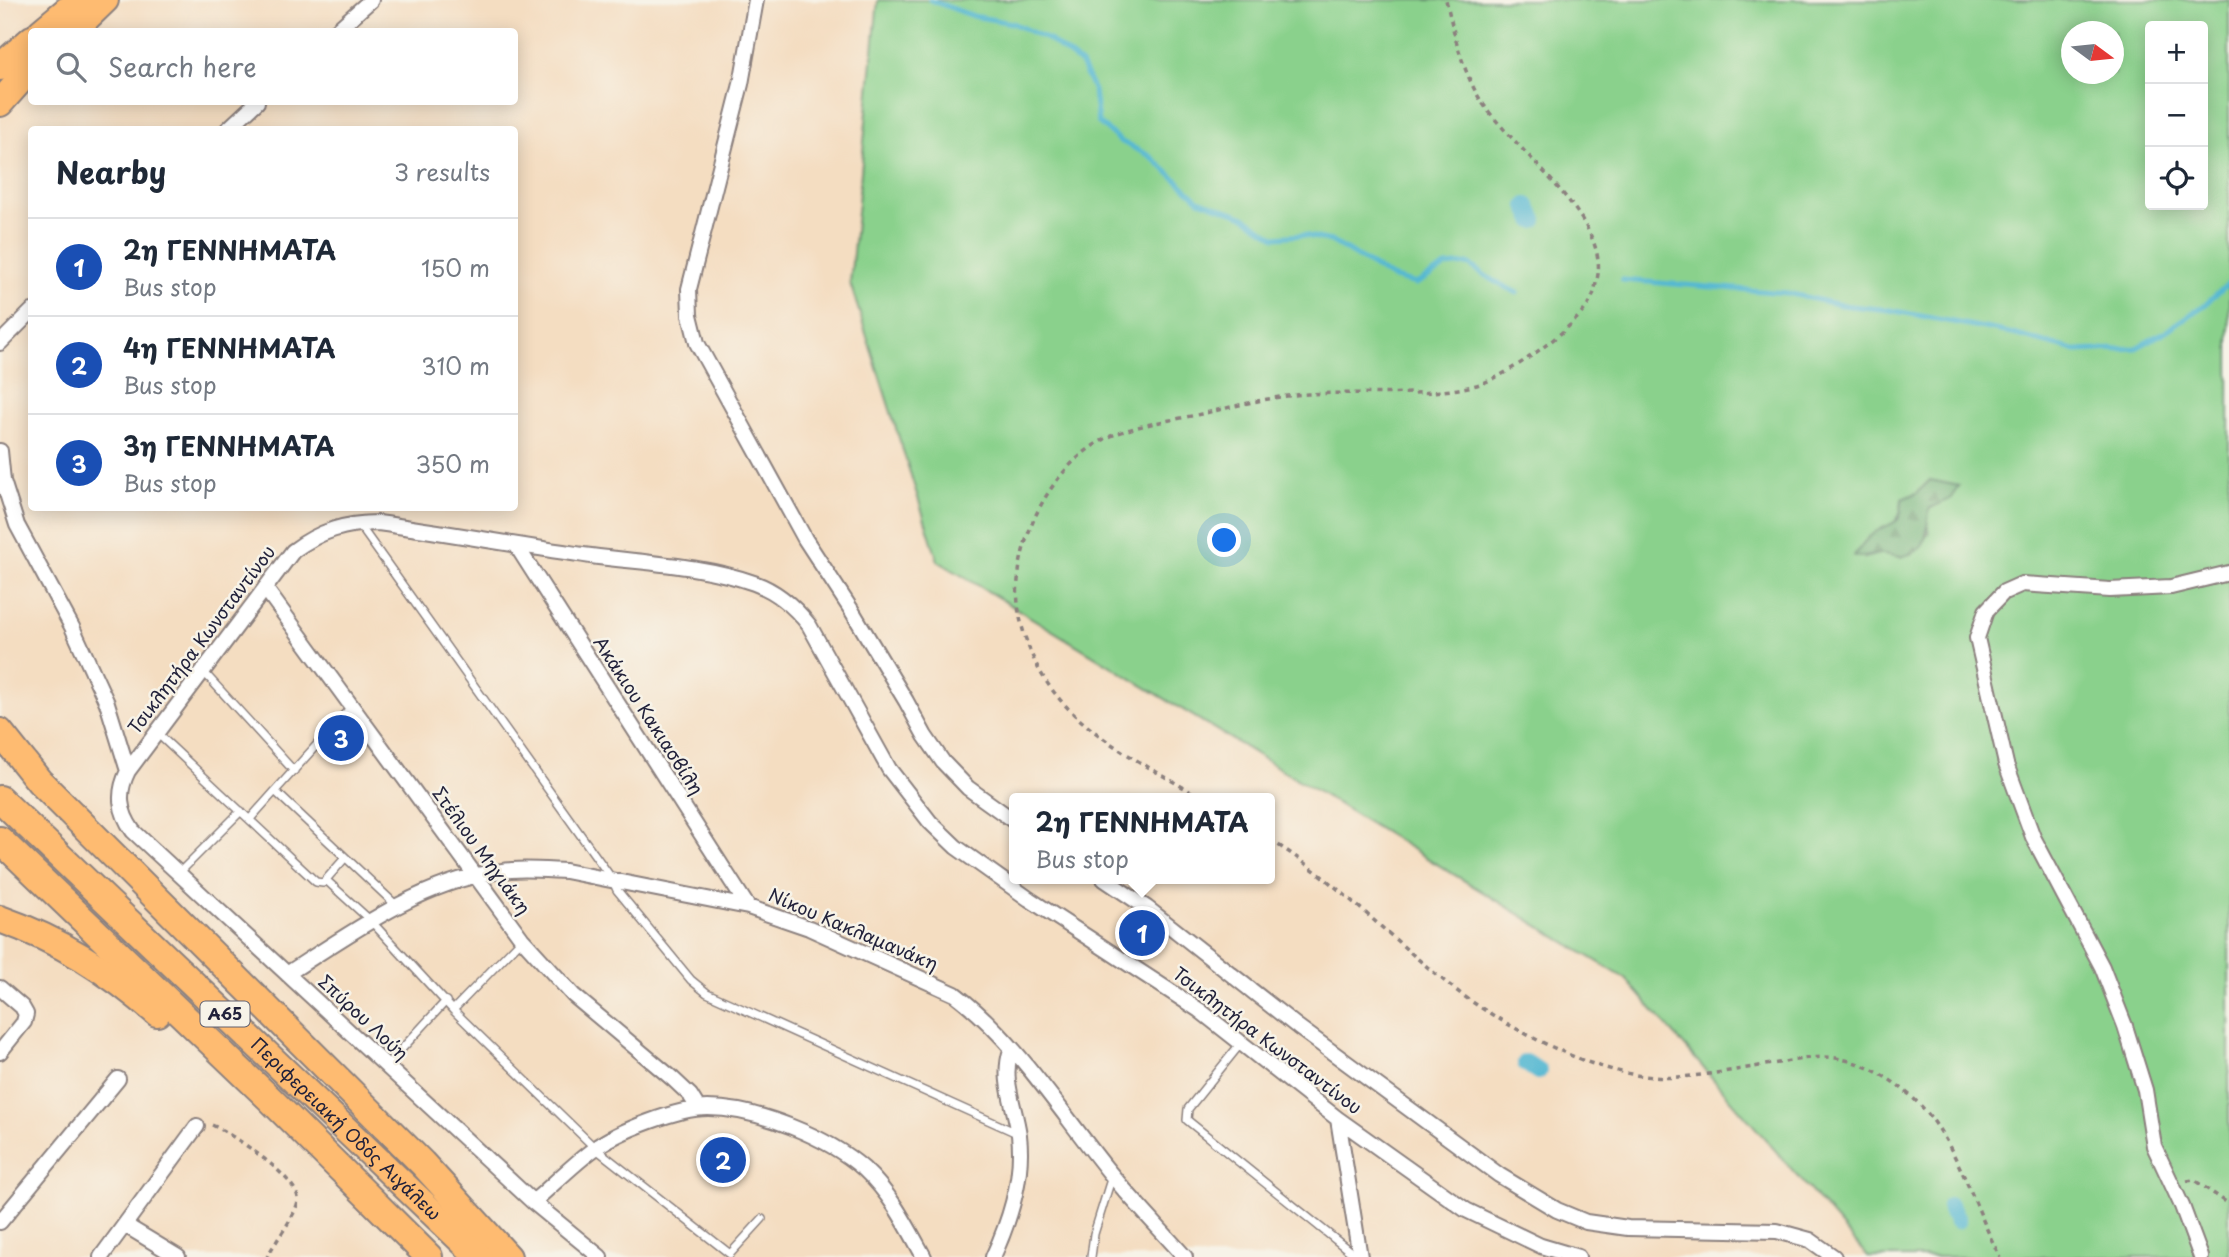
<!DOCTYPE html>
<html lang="en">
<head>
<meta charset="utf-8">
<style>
	body { margin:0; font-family:"Playpen Sans",sans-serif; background:#f2f2f3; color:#1f2937 }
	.controls { position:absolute; right:21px; top:21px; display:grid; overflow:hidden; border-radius:7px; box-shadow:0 4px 18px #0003 }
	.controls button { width:63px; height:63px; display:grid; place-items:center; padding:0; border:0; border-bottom:2px solid #e0e1e3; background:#fff; color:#1f2937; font:35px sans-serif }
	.compass { position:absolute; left:2061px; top:21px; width:63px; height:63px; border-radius:50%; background:#fff; box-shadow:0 4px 18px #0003; rotate:105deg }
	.you { position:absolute; left:1225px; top:541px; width:24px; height:24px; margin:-18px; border:5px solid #fff; border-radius:50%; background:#1a73e8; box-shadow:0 0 0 10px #1a73e833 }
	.badge { display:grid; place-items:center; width:46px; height:46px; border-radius:50%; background:#b45309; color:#fff; font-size:23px; font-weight:700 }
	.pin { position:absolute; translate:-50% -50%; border:4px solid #fff; box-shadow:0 2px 7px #0006 }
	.popup { position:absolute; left:1009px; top:793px; width:266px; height:91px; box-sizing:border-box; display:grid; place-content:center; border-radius:7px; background:#fff; filter:drop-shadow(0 2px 5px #0005); font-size:23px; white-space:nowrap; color:#747a83 }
	.popup b { font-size:26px; color:#1f2937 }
	.popup::after { content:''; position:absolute; left:50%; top:100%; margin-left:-14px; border:14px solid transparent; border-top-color:#fff }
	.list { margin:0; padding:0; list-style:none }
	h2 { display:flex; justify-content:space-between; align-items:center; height:91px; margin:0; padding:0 28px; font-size:30px }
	h2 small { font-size:23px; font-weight:400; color:#747a83 }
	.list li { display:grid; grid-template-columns:46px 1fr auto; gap:21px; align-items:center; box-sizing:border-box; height:98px; padding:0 28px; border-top:2px solid #e0e1e3 }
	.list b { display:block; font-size:26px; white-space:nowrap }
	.list p { margin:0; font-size:23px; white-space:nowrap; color:#747a83 }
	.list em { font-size:23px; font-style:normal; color:#747a83 }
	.icon { flex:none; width:38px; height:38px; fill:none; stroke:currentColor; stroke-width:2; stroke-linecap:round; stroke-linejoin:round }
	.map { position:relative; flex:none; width:2229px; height:1257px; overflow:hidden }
	.search { position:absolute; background:#fff; box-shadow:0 4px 18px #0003; left:28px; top:28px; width:490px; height:77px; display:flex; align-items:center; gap:18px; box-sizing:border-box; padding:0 24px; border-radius:7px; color:#747a83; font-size:26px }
	.panel { position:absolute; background:#fff; box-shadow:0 4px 18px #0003; left:28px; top:126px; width:490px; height:385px; border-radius:7px }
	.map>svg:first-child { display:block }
</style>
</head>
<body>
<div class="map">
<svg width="2229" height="1257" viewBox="0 0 2229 1257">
	<defs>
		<pattern id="forest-firs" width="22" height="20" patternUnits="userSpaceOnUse" patternTransform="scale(1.75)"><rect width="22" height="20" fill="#6fb378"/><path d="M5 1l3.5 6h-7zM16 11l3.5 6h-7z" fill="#5b9164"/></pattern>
	</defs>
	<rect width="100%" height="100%" fill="#f7f3e8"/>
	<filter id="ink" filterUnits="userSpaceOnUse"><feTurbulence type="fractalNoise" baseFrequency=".0143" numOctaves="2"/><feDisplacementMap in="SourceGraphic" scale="14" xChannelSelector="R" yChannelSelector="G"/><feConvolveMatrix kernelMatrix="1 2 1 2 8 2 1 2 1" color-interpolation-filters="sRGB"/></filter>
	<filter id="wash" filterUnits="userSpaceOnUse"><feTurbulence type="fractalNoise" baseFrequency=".00686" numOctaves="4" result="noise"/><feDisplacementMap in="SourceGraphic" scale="28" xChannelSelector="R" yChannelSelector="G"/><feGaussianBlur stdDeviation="1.57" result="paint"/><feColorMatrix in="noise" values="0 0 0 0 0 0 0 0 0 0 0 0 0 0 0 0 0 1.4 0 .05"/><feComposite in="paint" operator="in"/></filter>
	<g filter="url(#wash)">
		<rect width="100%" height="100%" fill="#f4ddc1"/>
		<path fill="#8ad18c" stroke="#567a64" stroke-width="2" fill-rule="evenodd" d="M878,0H2229V1257H1868L1626,979L938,561L850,283ZM2150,26H2203V205H2150ZM2072,32H2114V74H2072ZM1930,480L1950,499L1930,508L1926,520L1929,533L1901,557L1881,553L1865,558L1879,530C1897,524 1901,518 1902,499L1917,493Z"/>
		<path fill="url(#forest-firs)" stroke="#486a5a" stroke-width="2" d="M1930,480L1959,486L1950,499L1930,508C1924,529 1933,550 1903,556C1896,558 1888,553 1881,554C1869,555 1867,559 1854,556C1861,546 1867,537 1877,531C1897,519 1901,527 1902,499L1917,493Z"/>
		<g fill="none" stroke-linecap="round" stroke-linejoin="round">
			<path stroke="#54b8d2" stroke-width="5" d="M930,0L973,16L1012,23L1049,40L1081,64L1094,91L1098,122L1120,141L1150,156L1199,200L1243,216L1275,237L1303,235L1331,241L1391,277L1416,284L1446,266L1468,264L1492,280L1517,293
				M1622,280L1787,293L1841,305L1890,310L2005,332L2078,351L2136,348L2163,333L2206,304L2229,283"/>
			<path stroke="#54b8d2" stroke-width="18" d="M1527,206L1534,220
				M1526,1063L1538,1071
				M1950,1206L1957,1220"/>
		</g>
	</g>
	<g filter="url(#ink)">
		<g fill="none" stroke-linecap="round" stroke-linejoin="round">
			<defs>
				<path id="lane" d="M358,523L612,879L617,890L691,980L707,993L1019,1134
					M202,670L294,771
					M351,707L275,791L398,907
					M157,733L316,882L323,883L345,858
					M250,819L275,791
					M179,873L241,811
					M326,880L371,921L453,1010L595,1148L730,1254L762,1219
					M453,1010L522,939
					M1241,1043L1188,1109L1187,1120L1357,1257
					M386,1066L446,1001
					M1091,1257L1094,1234L1112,1176"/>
				<path id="street" d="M756,0L741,84L689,289L690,315L697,343L805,539L852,611L906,701L925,736L943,762L968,788L1014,821
					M335,32L371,0
					M227,130L257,102
					M0,343L32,311
					M0,451L3,481L17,525L72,627L107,703L128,771
					M516,545L748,907
					M265,588L522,939L573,995L673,1079L690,1095L698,1108
					M1104,879L1147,908L1298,1027L1499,1175L1557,1210L1586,1222L1628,1228L1777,1231L1810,1240L1834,1257
					M287,974C349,934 421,882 495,872C518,868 541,870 565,871L748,907L809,928L955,994C1016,1040 1062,1114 1110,1173C1134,1202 1160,1229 1185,1257
					M0,988L22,1007L26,1014L24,1022L0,1052
					M1338,1119L1360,1257
					M533,1202C553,1185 572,1165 594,1149C618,1131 678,1108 708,1108C757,1108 828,1137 864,1169C891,1194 907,1226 924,1257
					M0,1222L118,1079
					M125,1225L178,1257
					M101,1257L197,1126
					M600,1257L533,1202L133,831C119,811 117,793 128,771L293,551C320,531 345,523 378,523C449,533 520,546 591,556C644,563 703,565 754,583C777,591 794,606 809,625L889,769L930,822L956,847L1029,899L1199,1010L1338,1119L1466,1210L1541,1246L1578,1257
					M993,1257C1010,1220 1024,1176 1019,1135C1015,1105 1001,1080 1011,1050
					M2201,1257L2182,1206L2154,1146L2145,1090L2125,1026L2102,967L2033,837L2006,764L1977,638L1986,611L2004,592L2022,584L2110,590L2171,587L2229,573"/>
				<g id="highway">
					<path d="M41,32L79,0"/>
					<path d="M72,32L105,0"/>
					<path d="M0,67L32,39"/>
					<path d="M0,103L32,67"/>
					<path d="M0,732L39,781L422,1163L508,1257"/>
					<path id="s1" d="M0,799L479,1257"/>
					<path d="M0,840L269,1098L429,1257"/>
					<path d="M0,919C60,940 109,971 157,1013"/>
				</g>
			</defs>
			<use href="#lane" stroke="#8b807e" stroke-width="10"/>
			<use href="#street" stroke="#8b807e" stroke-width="18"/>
			<use href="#highway" stroke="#8b807e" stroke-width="30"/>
			<path stroke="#8b807e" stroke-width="3.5" stroke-dasharray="5 5" stroke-linecap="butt" d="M1201,798C1134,757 1056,724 1028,645C1019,621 1015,598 1019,572C1026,517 1062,455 1116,434C1142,424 1173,420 1201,414C1236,406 1272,396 1308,394C1359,391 1435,399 1483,383C1510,374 1575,328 1590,302C1593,297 1595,289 1596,283C1616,220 1508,147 1478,96C1461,66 1454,33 1446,0
				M1270,840C1343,884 1399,949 1468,999C1500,1021 1535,1040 1570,1055C1602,1069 1643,1080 1678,1077C1712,1075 1745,1068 1778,1063C1798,1060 1821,1054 1841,1059C1876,1066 1911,1091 1932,1119C1962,1160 1977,1212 2000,1257
				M212,1125C231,1133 298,1178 298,1199C298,1213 274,1243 267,1257
				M2187,1181L2194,1180L2229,1204"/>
			<use href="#lane" stroke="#fff" stroke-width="7"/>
			<use href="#street" stroke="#fff" stroke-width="14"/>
			<use href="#highway" stroke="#febb71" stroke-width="26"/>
		</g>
	</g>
	<g text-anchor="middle" stroke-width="5" stroke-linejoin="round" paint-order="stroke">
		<rect fill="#f7f3e8" stroke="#62616f" stroke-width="2" x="200.5" y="1001.5" width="49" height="25" rx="5"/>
		<g font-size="16" font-weight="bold" fill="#22223b">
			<text x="225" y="1020">Α65</text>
		</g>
		<g font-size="18" fill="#22223b" stroke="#f7f3e8">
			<text transform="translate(202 640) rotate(-53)" y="6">Τσικλητήρα Κωνσταντίνου</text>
			<text transform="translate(648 716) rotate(57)" y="6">Ακάκιου Κακιασβίλη</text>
			<text transform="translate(481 851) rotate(54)" y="6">Στέλιου Μηγιάκη</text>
			<text transform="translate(853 930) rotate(23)" y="6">Νίκου Κακλαμανάκη</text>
			<text transform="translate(363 1018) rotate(43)" y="6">Σπύρου Λούη</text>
			<text transform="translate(1267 1041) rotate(37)" y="6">Τσικλητήρα Κωνσταντίνου</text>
			<text dy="6" stroke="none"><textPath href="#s1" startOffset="478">Περιφερειακή Οδός Αιγάλεω</textPath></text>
		</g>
	</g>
</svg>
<div class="controls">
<button>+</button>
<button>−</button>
<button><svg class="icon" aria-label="locate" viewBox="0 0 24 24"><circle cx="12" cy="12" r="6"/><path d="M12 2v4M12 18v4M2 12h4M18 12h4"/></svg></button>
</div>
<svg class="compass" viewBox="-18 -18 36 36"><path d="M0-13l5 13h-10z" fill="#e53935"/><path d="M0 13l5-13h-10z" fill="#747a83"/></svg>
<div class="you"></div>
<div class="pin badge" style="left:1142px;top:933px;background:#1a4fb4">1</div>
<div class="popup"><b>2η ΓΕΝΝΗΜΑΤΑ</b>Bus stop</div>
<div class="pin badge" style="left:723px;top:1160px;background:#1a4fb4">2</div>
<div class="pin badge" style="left:341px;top:738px;background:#1a4fb4">3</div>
<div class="search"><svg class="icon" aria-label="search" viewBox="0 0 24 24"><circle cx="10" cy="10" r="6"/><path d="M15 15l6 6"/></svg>Search here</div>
<section class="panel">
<h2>Nearby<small>3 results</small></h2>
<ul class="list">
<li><span class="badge" style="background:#1a4fb4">1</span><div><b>2η ΓΕΝΝΗΜΑΤΑ</b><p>Bus stop</p></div><em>150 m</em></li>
<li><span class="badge" style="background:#1a4fb4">2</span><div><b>4η ΓΕΝΝΗΜΑΤΑ</b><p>Bus stop</p></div><em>310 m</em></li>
<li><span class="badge" style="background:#1a4fb4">3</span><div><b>3η ΓΕΝΝΗΜΑΤΑ</b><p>Bus stop</p></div><em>350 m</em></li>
</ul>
</section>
</div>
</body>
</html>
